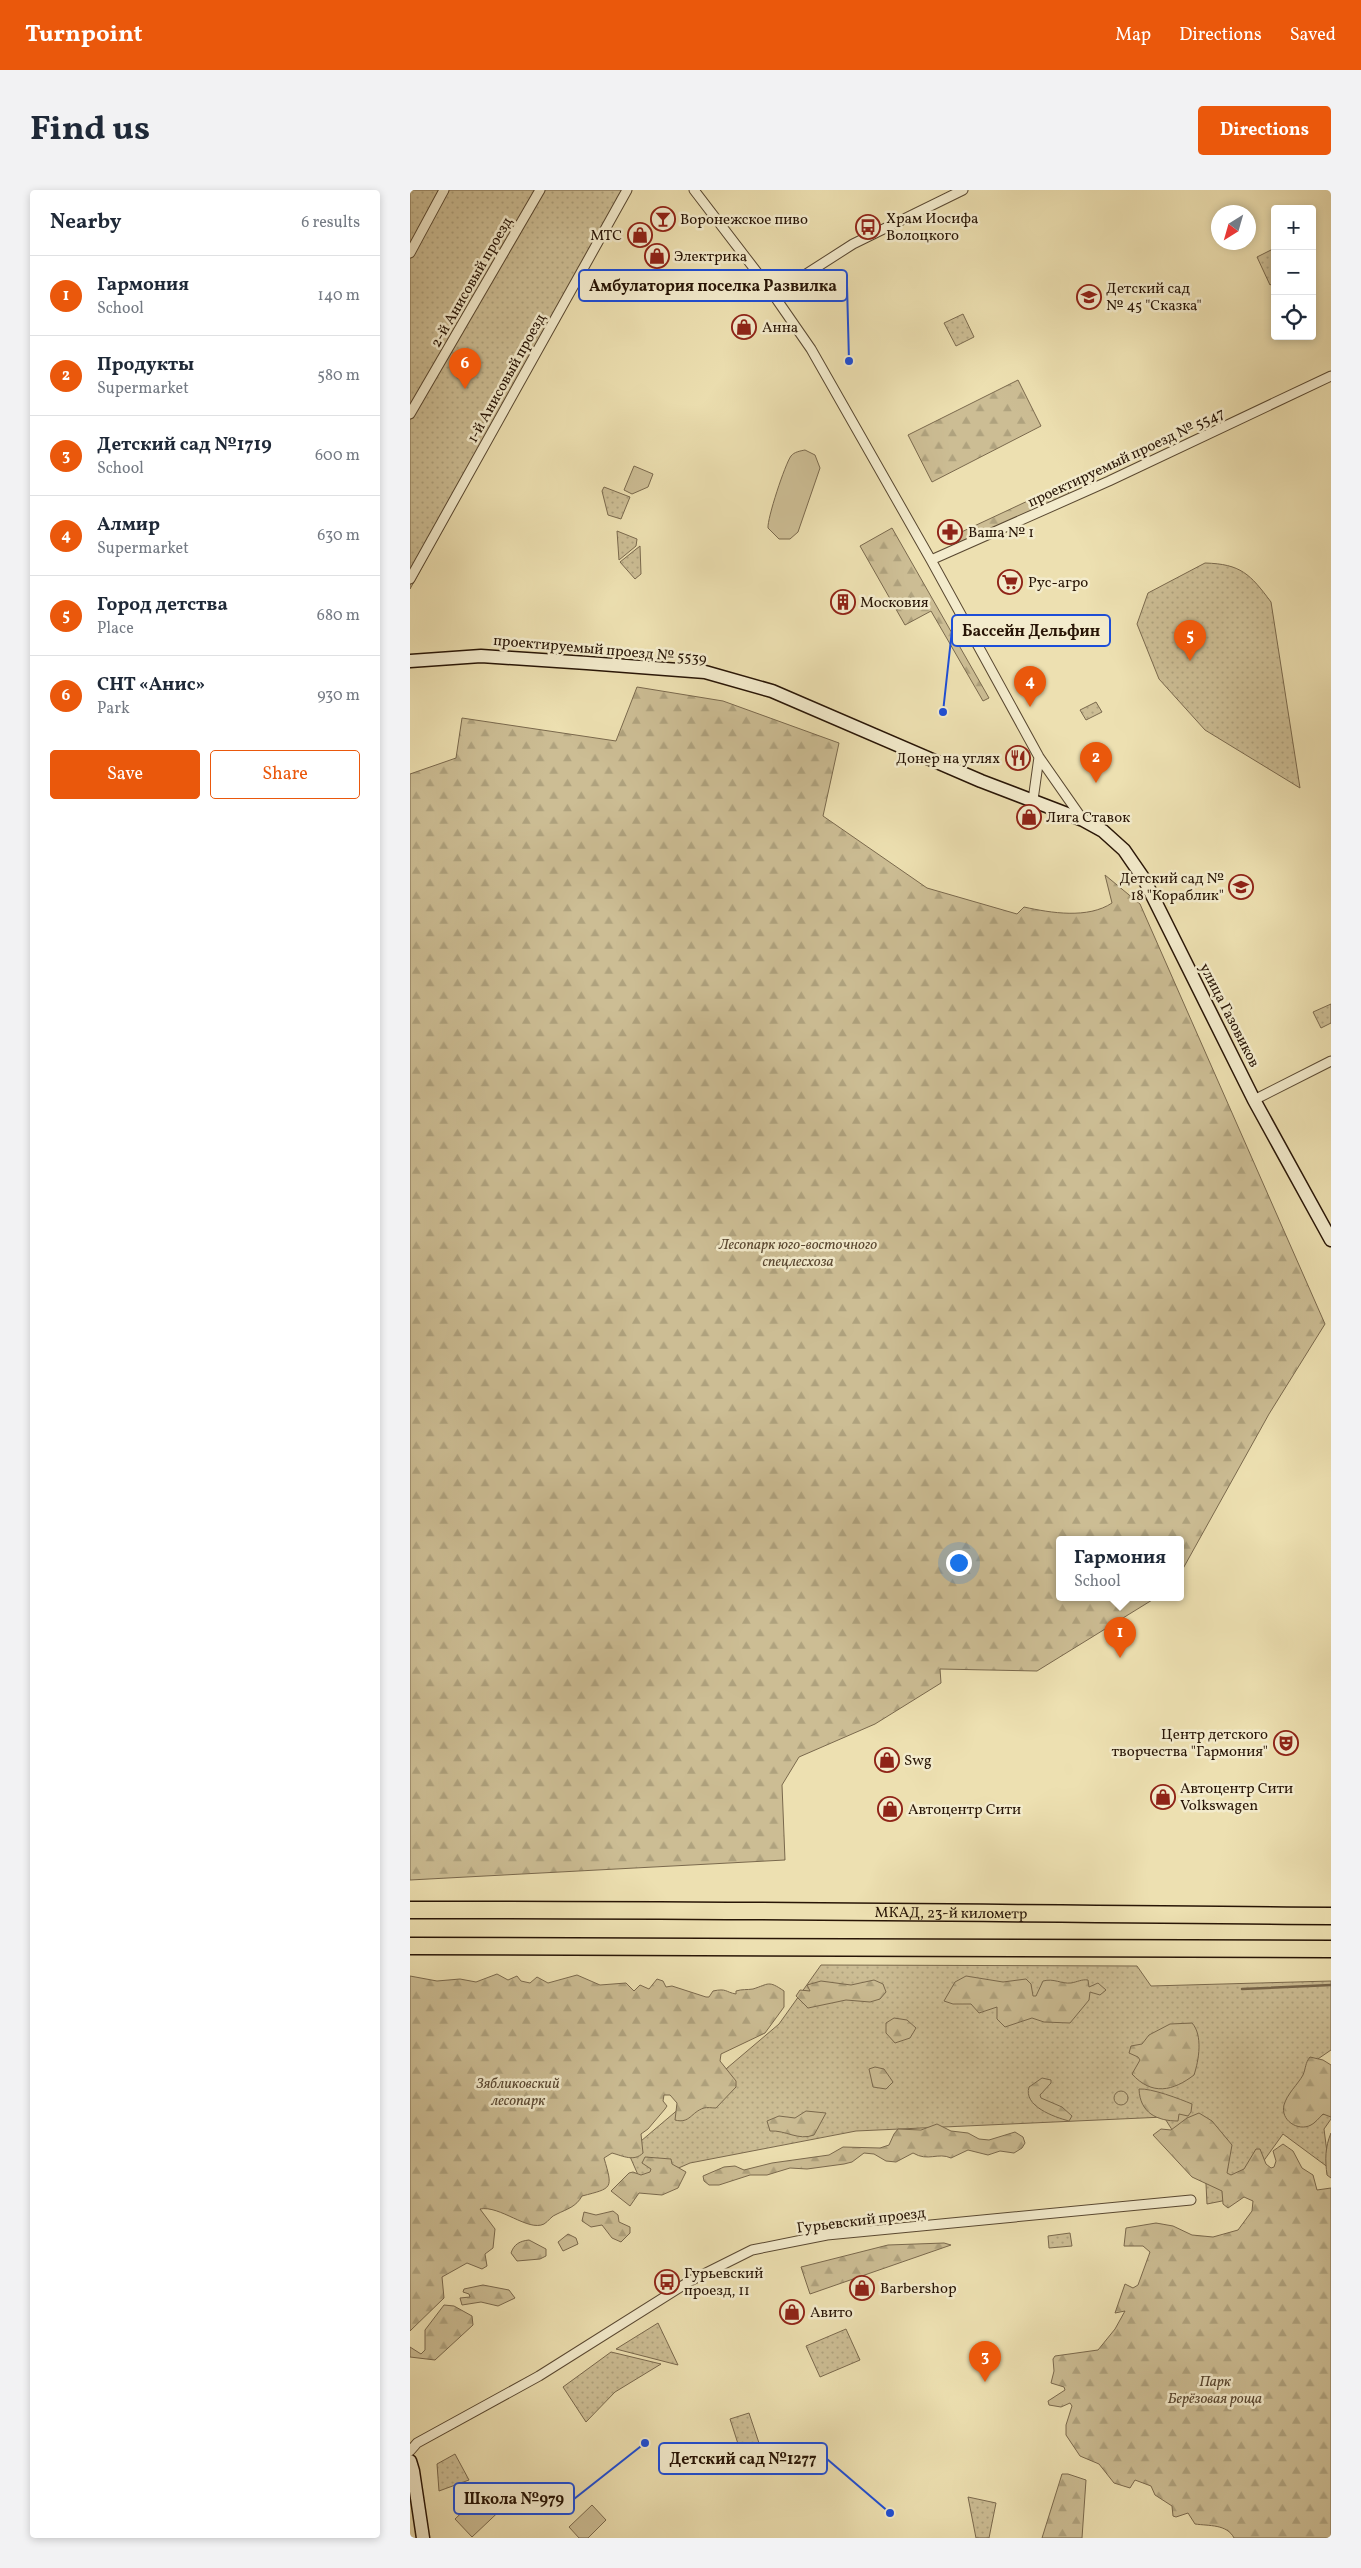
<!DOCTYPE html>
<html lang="en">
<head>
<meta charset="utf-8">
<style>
	body { margin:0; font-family:Vollkorn,serif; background:#f2f2f3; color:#1f2937 }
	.controls { position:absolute; right:15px; top:15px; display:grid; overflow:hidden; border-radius:5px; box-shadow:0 2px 8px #0003 }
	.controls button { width:45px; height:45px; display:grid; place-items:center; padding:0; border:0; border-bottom:1px solid #e0e1e3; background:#fff; color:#1f2937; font:25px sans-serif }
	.compass { position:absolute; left:801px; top:15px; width:45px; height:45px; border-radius:50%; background:#fff; box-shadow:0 2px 8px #0003; rotate:217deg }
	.you { position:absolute; left:548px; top:1372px; width:18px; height:18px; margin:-12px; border:4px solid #fff; border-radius:50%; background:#1a73e8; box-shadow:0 0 0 8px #1a73e833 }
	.badge { display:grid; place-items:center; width:32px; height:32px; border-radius:50%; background:#ea580c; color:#fff; font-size:16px; font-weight:700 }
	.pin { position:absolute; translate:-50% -41px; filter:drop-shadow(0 1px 2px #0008) }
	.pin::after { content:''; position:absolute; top:26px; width:18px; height:15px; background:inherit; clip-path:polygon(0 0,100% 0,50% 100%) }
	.popup { position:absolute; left:646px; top:1346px; width:128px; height:65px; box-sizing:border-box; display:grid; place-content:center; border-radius:5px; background:#fff; filter:drop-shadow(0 1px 4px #0005); font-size:16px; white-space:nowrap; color:#747a83 }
	.popup b { font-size:19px; color:#1f2937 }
	.popup::after { content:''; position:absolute; left:50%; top:100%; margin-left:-10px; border:10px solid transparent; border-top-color:#fff }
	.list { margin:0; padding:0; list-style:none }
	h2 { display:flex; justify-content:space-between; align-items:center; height:65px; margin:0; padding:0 20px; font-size:21px }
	h2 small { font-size:16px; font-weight:400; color:#747a83 }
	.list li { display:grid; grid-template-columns:32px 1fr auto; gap:15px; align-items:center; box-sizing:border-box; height:80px; padding:0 20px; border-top:1px solid #e0e1e3 }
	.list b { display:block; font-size:19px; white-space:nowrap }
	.list p { margin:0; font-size:16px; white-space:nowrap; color:#747a83 }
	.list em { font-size:16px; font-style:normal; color:#747a83 }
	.actions { display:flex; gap:10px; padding:15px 20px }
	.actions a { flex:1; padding:11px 0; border:1px solid #ea580c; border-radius:5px; text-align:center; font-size:18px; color:#ea580c }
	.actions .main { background:#ea580c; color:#fff }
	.icon { flex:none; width:28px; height:28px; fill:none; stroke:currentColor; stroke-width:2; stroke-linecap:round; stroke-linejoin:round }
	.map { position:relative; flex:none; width:921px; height:2348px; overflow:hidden; border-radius:5px }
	header { display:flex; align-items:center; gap:30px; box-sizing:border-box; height:70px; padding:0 25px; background:#ea580c; color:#fff }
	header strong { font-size:24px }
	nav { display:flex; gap:28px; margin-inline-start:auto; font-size:18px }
	.intro { display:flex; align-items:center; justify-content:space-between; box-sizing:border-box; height:120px; padding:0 30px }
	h1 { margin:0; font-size:35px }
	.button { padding:12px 22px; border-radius:5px; background:#ea580c; color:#fff; font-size:18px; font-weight:700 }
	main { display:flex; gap:30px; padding:0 30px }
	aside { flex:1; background:#fff; border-radius:5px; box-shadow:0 2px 8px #0003 }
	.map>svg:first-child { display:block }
</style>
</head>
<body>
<header>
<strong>Turnpoint</strong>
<nav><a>Map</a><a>Directions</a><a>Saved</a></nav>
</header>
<div class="intro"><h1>Find us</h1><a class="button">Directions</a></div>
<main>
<aside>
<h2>Nearby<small>6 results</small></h2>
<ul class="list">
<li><span class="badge">1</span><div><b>Гармония</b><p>School</p></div><em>140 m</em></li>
<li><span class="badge">2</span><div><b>Продукты</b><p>Supermarket</p></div><em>580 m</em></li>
<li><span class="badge">3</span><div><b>Детский сад №1719</b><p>School</p></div><em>600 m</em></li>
<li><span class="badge">4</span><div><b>Алмир</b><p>Supermarket</p></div><em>630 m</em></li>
<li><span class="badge">5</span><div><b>Город детства</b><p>Place</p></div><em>680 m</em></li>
<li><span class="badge">6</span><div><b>СНТ «Анис»</b><p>Park</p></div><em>930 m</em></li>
</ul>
<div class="actions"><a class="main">Save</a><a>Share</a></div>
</aside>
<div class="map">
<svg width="921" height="2348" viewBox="0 0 921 2348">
	<defs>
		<pattern id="green-dots" width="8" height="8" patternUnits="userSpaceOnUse" patternTransform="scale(1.25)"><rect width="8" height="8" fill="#ccbd94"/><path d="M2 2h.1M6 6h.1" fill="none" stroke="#afa27e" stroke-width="1.8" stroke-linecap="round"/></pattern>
		<pattern id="forest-firs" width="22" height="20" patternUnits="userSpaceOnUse" patternTransform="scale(1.25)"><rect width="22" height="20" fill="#ccbd94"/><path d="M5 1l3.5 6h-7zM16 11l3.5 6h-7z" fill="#afa27e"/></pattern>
	</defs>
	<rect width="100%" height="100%" fill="#ede0b1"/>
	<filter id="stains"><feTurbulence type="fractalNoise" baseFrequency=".004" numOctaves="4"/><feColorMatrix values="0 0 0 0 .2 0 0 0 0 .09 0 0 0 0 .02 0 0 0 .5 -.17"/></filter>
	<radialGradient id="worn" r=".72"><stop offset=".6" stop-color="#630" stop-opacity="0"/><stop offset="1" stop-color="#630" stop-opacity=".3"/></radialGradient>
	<path fill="url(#green-dots)" stroke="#7a694d" d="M0,0H220L0,399Z
		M865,58V92L860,95L847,67Z
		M553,124L564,147L546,156L534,133Z
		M194,297L220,307L211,329L198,325L192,301Z
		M207,341L227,349L226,356L209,370Z
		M230,356L231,384L225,389L210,372Z
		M795,373C831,374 840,384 861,412L890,598L795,540L749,489L727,434L738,403Z
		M686,512L692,522L676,530L670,520Z
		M921,814V833L911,838L903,822Z
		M411,1775L727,1776L741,1796L921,1791V1860L902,1873L901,1927L921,1923V1929L914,1939L919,1978L873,1944L827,2008L797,2014L796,1994L754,1927L446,1941L280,1973L232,1994L218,1962L369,1834Z
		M660,2043L662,2056L639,2058L638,2046Z
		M248,2133L268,2175L206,2159Z
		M436,2139L450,2170L410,2187L396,2156Z
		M201,2162L251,2174L205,2202L176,2232L153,2197Z
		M339,2223L349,2253L330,2260L320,2229Z
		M45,2264L59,2290L29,2301L27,2274Z
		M558,2307L586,2313L579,2348H566Z"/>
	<path fill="url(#forest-firs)" stroke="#7a694d" d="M608,190L631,236L522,292L498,245Z
		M654,294L659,304L550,356L545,345Z
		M482,338L579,508L573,511L521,421L495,435L450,356Z
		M227,497L313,511L429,553L413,626L517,698L607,724L614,717C641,723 678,729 702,713L695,685L730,714L915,1134L859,1224L770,1384V1349H650V1407H747L627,1481L530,1479L531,1493L465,1534L389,1567L372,1595L375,1670L0,1690V584L46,568L52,528L206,551Z
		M87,1784L98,1790L107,1786L111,1791L120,1793L127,1787L138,1793L167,1785L190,1795L216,1793L224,1801L230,1795L239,1799L247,1789L253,1791L256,1797L262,1796L296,1807H299L303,1801C317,1798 315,1802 326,1804V1801C332,1799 337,1800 343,1799C359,1794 358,1790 374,1801V1817L355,1843L311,1864L310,1871L326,1891V1897L306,1918C302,1918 297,1917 294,1918C281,1922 280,1934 265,1930L267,1913L260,1905H254L253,1911L257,1916L255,1919L238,1939L231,1944L233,1963C224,1972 213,1966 202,1963L194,1968C203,1999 203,1998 172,2006C166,2017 157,2019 147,2024C141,2026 139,2031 134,2034C118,2042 90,2015 70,2019L85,2039L83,2058L75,2064L77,2076L72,2079L57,2073L32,2087L34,2108L0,2141V1786L27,1791L50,1789L66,1792Z
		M556,1786L593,1792L616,1789L621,1794L623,1806H626L633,1791C644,1788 651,1794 661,1793C667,1792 672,1789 678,1790L679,1797L688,1793L696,1800L690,1805L680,1802L679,1810L660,1833L634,1832L622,1828L595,1837L587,1829V1817L569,1823L561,1814H543L534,1811L545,1792Z
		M464,1790L473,1794L476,1802L470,1809L460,1812L436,1810L398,1818L386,1806L390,1800L400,1801L397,1795L411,1791L441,1795Z
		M484,1828L497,1830L506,1838L500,1848L485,1853L476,1843V1833Z
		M782,1833C793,1845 789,1870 784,1885C763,1901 742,1906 722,1884L730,1870L728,1867L719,1863L721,1856L732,1854L739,1845L760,1834Z
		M900,1867L913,1870L921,1875V1927L913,1924C909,1928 905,1933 901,1935C888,1942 870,1930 874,1915C877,1904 888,1894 893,1885C896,1878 895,1873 900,1867Z
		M465,1877L474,1879L483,1892L476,1899L463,1897L459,1879Z
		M632,1888L641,1890V1893L630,1905L631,1908L652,1917L662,1926L659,1931C644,1927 613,1916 619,1897Z
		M729,1899C741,1898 770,1909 782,1914L781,1922L778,1926L769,1924L768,1931C747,1931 730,1923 729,1899Z
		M704 1908a7 7 0 1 1 14 0a7 7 0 1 1-14 0Z
		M396,1921L416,1923L404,1945C388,1951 376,1940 360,1941L357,1931L369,1926L385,1928Z
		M789,1923L802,1931L822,1955L817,1983L821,1985L834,1979L846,1959H850L856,1974L861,1978L864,1977L866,1971L863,1961L873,1954L883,1961L892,1978L903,1985L907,2000L921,1998V2348H824C817,2334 799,2336 785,2334L778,2323L766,2327L763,2326L762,2316L745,2305L741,2296L725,2290L720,2298L704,2293L689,2274L670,2266L656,2245V2235L662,2216L660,2213L651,2217L639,2215L638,2211L655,2200L654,2197L641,2193L644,2181L643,2169L645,2166L688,2160L705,2139L715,2121L705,2123L715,2094L723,2098L728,2095L740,2062L733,2056H714L716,2038L746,2033L763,2036L782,2045L803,2047L828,2040L842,2021L843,2011L834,2007L818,2018L813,2014L812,2001L782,1987L743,1945L751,1939L761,1940L777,1928Z
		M527,1934L541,1941L558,1943L569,1949L579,1950L605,1942L613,1947L615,1953L612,1958L604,1963L590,1961L578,1965L558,1960L541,1968C528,1962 518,1972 503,1963L486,1972L476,1971L464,1964L454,1963L442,1972L434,1974L397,1979L380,1978L357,1985H340L309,1995H299L294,1991L293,1986L314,1977L325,1976L334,1980L362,1973L419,1965L433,1957L470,1958L479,1955L484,1944L488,1939L511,1940Z
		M921,1943V1988L917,1985C915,1970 915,1957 921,1943Z
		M235,1967L261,1969L262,1974L276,1982L268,1998L252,2005L229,2003L220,2016L201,2001L219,1983L223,1982L231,1985L240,1982L241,1979L232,1973Z
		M203,2021L208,2025L209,2032L220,2037V2043L211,2052L202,2048L192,2035L181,2037L172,2031L174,2022L186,2025Z
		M158,2044L166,2048L168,2054L153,2061L148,2052Z
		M119,2050L136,2059V2066L130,2069L107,2071L101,2063C104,2054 110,2051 119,2050Z
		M534,2053L541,2055L400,2104L391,2077L478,2055Z
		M73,2095L99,2100L105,2108L88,2116L71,2112L52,2115L50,2108L60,2107L59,2104L53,2102L54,2099Z
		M34,2115L44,2116L62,2126L63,2135L25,2170L0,2167V2157L11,2164L15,2160V2140Z
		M652,2284H658L676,2290L672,2348H632Z"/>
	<path fill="#ccbd94" stroke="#7a694d" d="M395,260L405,265L410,278L388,342L380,349H369L358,338C357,329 375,274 381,266C384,262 390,261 395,260Z
		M224,276L243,284L238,297L222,304L214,300Z
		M82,2294L99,2312L62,2347L45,2329Z
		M182,2315L196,2330L178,2348H169L159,2337Z"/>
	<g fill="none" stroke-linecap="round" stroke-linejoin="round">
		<path stroke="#76654a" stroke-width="2.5" d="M832,1799L921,1795"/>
		<defs>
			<path id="street" d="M284,0L356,94L401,159L521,370L629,567L673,630
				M0,63L34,0
				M368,111L379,95L443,54L553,0
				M0,224L130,0
				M521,370L699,291L921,186
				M0,389L217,0
				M623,610L629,567
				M844,910L921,871
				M0,2261L7,2253L129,2186L280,2091L342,2060L417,2045L781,2010"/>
			<path id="secondary" d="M0,471L71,466L177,473L295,482L362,501L571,591L673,630L693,641L714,660L734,689L844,910L921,1050
				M0,2271L3,2281L13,2348"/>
			<g id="highway">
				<path id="s1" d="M0,1720C307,1719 614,1724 921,1726"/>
				<path d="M0,1756L921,1759"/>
			</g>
		</defs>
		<use href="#street" stroke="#594831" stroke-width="11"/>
		<use href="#secondary" stroke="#281506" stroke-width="15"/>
		<use href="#highway" stroke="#281506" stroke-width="19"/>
		<use href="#street" stroke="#f3ebcc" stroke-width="9"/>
		<use href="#secondary" stroke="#f3ebcc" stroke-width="12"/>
		<use href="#highway" stroke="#ede0b1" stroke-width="16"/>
	</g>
	<defs>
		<symbol id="bar-ring" viewBox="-11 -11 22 22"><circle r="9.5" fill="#f3ebcc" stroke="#8f2418" stroke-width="1.5"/><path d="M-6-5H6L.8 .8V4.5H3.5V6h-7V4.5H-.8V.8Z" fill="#8f2418"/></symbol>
		<symbol id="bus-ring" viewBox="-11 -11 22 22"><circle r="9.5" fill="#f3ebcc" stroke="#8f2418" stroke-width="1.5"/><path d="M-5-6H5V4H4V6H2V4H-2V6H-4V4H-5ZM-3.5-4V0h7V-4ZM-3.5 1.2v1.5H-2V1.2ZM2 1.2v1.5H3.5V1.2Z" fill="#8f2418"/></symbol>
		<symbol id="shop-ring" viewBox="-11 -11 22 22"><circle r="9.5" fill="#f3ebcc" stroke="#8f2418" stroke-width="1.5"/><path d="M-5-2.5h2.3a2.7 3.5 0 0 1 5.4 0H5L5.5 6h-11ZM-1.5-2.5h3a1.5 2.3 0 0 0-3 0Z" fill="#8f2418"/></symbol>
		<symbol id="school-ring" viewBox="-11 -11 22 22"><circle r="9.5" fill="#f3ebcc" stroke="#8f2418" stroke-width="1.5"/><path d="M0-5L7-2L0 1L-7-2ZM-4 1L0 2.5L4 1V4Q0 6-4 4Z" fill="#8f2418"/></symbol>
		<symbol id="pharmacy-ring" viewBox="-11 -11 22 22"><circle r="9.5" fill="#f3ebcc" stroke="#8f2418" stroke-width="1.5"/><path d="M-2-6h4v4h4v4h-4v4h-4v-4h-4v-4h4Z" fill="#8f2418"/></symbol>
		<symbol id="supermarket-ring" viewBox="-11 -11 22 22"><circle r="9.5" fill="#f3ebcc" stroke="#8f2418" stroke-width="1.5"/><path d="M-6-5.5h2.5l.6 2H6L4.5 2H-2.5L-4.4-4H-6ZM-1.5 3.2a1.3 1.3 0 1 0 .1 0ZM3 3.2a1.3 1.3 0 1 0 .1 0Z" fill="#8f2418"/></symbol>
		<symbol id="building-ring" viewBox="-11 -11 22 22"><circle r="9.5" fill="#f3ebcc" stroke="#8f2418" stroke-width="1.5"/><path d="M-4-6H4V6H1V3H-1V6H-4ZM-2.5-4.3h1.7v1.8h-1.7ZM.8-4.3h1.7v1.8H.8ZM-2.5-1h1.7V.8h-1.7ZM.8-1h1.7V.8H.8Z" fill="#8f2418"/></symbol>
		<symbol id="restaurant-ring" viewBox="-11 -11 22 22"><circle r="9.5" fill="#f3ebcc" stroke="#8f2418" stroke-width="1.5"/><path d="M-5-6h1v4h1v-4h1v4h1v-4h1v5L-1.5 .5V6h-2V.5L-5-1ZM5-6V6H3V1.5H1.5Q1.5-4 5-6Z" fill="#8f2418"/></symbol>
		<symbol id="theatre-ring" viewBox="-11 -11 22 22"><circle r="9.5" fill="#f3ebcc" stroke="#8f2418" stroke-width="1.5"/><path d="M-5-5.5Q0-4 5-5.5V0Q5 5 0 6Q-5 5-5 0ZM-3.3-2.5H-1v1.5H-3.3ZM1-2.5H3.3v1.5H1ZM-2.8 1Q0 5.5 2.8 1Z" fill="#8f2418"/></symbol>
	</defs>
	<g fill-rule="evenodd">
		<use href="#bar-ring" x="239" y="15" width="28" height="28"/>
		<use href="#bus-ring" x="444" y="23" width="28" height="28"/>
		<use href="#shop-ring" x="216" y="31" width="28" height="28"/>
		<use href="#shop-ring" x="233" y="52" width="28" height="28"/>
		<use href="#school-ring" x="665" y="93" width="28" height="28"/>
		<use href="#shop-ring" x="320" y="123" width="28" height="28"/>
		<use href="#pharmacy-ring" x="526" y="328" width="28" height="28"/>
		<use href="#supermarket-ring" x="586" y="378" width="28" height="28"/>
		<use href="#building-ring" x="419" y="398" width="28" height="28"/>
		<use href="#restaurant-ring" x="594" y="554" width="28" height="28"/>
		<use href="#shop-ring" x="605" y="613" width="28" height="28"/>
		<use href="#school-ring" x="817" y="683" width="28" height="28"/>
		<use href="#theatre-ring" x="862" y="1539" width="28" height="28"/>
		<use href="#shop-ring" x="463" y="1556" width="28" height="28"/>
		<use href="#shop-ring" x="739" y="1593" width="28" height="28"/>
		<use href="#shop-ring" x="466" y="1605" width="28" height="28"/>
		<use href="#bus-ring" x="243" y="2078" width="28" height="28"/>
		<use href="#shop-ring" x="438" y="2084" width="28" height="28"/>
		<use href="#shop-ring" x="368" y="2108" width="28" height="28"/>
	</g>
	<g text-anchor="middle" stroke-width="5" stroke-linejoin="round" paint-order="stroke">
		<g font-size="15" fill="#281506" stroke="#f3ebcc" text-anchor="start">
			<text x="476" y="33">Храм Иосифа<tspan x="476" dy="17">Волоцкого</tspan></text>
			<text x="270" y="34">Воронежское пиво</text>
			<text x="212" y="50" text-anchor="end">МТС</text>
			<text x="264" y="71">Электрика</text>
			<text x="696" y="103">Детский сад<tspan x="696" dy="17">№ 45 "Сказка"</tspan></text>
			<text x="352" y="142">Анна</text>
			<text x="558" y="347">Ваша № 1</text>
			<text x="618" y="397">Рус-агро</text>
			<text x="450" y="417">Московия</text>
			<text x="590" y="573" text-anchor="end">Донер на углях</text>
			<text x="636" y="632">Лига Ставок</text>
			<text x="814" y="693" text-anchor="end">Детский сад №<tspan x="814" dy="17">18 "Кораблик"</tspan></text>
			<text x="858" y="1549" text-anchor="end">Центр детского<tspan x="858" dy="17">творчества "Гармония"</tspan></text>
			<text x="494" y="1575">Swg</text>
			<text x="770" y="1603">Автоцентр Сити<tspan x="770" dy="17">Volkswagen</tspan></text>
			<text x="498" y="1624">Автоцентр Сити</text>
			<text x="274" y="2088">Гурьевский<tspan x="274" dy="17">проезд, 11</tspan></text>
			<text x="470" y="2103">Barbershop</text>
			<text x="400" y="2127">Авито</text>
		</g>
		<g font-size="15" fill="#281506" stroke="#f3ebcc">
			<text transform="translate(61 92) rotate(-60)" y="5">2-й Анисовый проезд</text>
			<text transform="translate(96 188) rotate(-61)" y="5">1-й Анисовый проезд</text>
			<text transform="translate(716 267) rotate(-25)" y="5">проектируемый проезд № 5547</text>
			<text transform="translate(190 459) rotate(5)" y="5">проектируемый проезд № 5539</text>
			<text transform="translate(820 825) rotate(63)" y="5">улица Газовиков</text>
			<text dy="5" stroke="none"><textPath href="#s1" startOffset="541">МКАД, 23-й километр</textPath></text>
			<text transform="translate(451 2030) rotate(-7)" y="5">Гурьевский проезд</text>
		</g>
		<g font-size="15" font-style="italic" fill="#594731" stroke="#f3ebcc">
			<text x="388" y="1059">Лесопарк юго-восточного<tspan x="388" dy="17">спецлесхоза</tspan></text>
			<text x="108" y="1898">Зябликовский<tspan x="108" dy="17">лесопарк</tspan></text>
			<text x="805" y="2196">Парк<tspan x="805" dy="17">Берёзовая роща</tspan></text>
		</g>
	</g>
	<path fill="none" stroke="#1d4ed8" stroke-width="2" d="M439 171L437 95M533 522L542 440M480 2323L417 2269M235 2253L164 2309"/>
	<g fill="#1d4ed8" stroke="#f3ebcc" stroke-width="2">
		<circle cx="439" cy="171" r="5"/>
		<circle cx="533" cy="522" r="5"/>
		<circle cx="480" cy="2323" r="5"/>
		<circle cx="235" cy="2253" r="5"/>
	</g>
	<g fill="#f3ebcc" stroke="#1d4ed8" stroke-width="2">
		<rect x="169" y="80" width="268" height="31" rx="5"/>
		<rect x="542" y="425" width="158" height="31" rx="5"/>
		<rect x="249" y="2253" width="168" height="31" rx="5"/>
		<rect x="44" y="2293" width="120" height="31" rx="5"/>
	</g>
	<g font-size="16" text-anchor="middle" font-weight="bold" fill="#281506">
		<text x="303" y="101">Амбулатория поселка Развилка</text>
		<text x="621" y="446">Бассейн Дельфин</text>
		<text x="333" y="2274">Детский сад №1277</text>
		<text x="104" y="2314">Школа №979</text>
	</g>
	<rect width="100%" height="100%" filter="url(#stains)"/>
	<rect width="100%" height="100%" fill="url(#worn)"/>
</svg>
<div class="controls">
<button>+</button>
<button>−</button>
<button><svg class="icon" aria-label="locate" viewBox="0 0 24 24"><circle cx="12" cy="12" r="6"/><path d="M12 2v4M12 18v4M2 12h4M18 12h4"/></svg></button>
</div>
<svg class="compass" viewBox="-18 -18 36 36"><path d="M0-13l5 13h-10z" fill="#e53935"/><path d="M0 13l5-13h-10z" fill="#747a83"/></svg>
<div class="you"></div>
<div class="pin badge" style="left:710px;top:1468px">1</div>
<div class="popup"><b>Гармония</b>School</div>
<div class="pin badge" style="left:686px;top:593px">2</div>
<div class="pin badge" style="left:575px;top:2192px">3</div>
<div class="pin badge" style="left:620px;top:517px">4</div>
<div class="pin badge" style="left:780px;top:471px">5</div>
<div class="pin badge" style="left:55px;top:199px">6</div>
</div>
</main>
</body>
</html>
